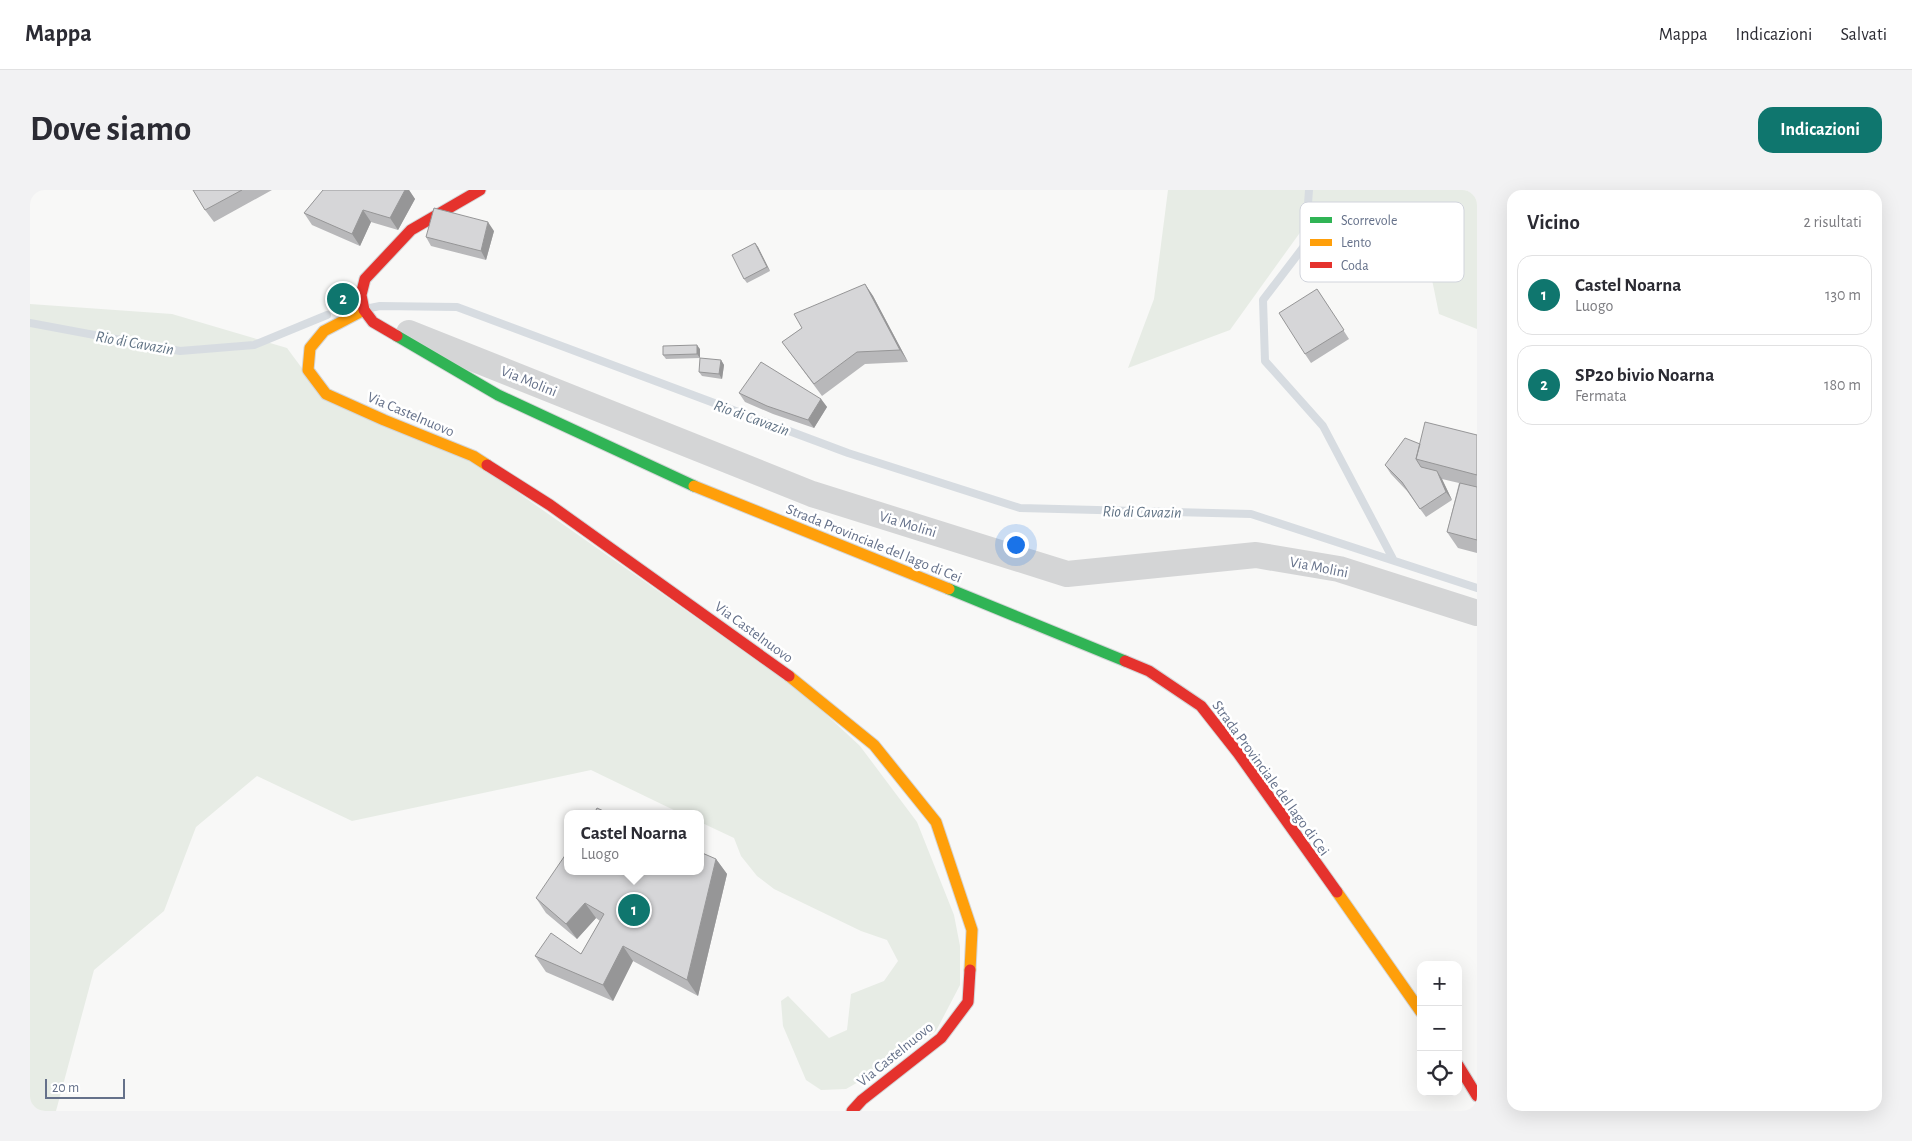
<!DOCTYPE html>
<html lang="it">
<head>
<meta charset="utf-8">
<style>
	body { margin:0; font-family:"Alegreya Sans",sans-serif; background:#f2f2f3; color:#2b2b33 }
	.controls { position:absolute; right:15px; bottom:15px; display:grid; overflow:hidden; border-radius:10px; box-shadow:0 5px 20px #0002 }
	.controls button { width:45px; height:45px; display:grid; place-items:center; padding:0; border:0; border-bottom:1px solid #e1e1e2; background:#fff; color:#2b2b33; font:25px sans-serif }
	.scale { position:absolute; left:15px; bottom:12px; width:80px; box-sizing:border-box; padding-left:5px; border:2px solid #65718a; border-top:0; font-size:14px; line-height:18px; white-space:nowrap; color:#65718a; -webkit-text-stroke:4px #fff; paint-order:stroke }
	.you { position:absolute; left:985px; top:354px; width:18px; height:18px; margin:-12px; border:4px solid #fff; border-radius:50%; background:#1a73e8; box-shadow:0 0 0 8px #1a73e833 }
	.badge { display:grid; place-items:center; width:32px; height:32px; border-radius:50%; background:#0f766e; color:#fff; font-size:16px; font-weight:700 }
	.pin { position:absolute; translate:-50% -50%; border:2px solid #fff; box-shadow:0 1px 5px #0006 }
	.popup { position:absolute; left:534px; top:620px; width:140px; height:65px; box-sizing:border-box; display:grid; place-content:center; border-radius:10px; background:#fff; filter:drop-shadow(0 1px 4px #0005); font-size:16px; white-space:nowrap; color:#7c7c81 }
	.popup b { font-size:19px; color:#2b2b33 }
	.popup::after { content:''; position:absolute; left:50%; top:100%; margin-left:-10px; border:10px solid transparent; border-top-color:#fff }
	.list { margin:0; padding:0; list-style:none }
	h2 { display:flex; justify-content:space-between; align-items:center; height:65px; margin:0; padding:0 20px; font-size:21px }
	h2 small { font-size:16px; font-weight:400; color:#7c7c81 }
	.list li { display:grid; grid-template-columns:32px 1fr auto; gap:15px; align-items:center; box-sizing:border-box; height:80px; margin:0 10px 10px; padding:0 10px; border:1px solid #e1e1e2; border-radius:15px }
	.list b { display:block; font-size:19px; white-space:nowrap }
	.list p { margin:0; font-size:16px; white-space:nowrap; color:#7c7c81 }
	.list em { font-size:16px; font-style:normal; color:#7c7c81 }
	.icon { flex:none; width:28px; height:28px; fill:none; stroke:currentColor; stroke-width:2; stroke-linecap:round; stroke-linejoin:round }
	.map { position:relative; flex:none; width:1447px; height:921px; overflow:hidden; border-radius:15px }
	header { display:flex; align-items:center; gap:30px; box-sizing:border-box; height:70px; padding:0 25px; background:#fff; border-bottom:1px solid #e1e1e2 }
	header strong { font-size:24px }
	nav { display:flex; gap:28px; margin-inline-start:auto; font-size:18px }
	.intro { display:flex; align-items:center; justify-content:space-between; box-sizing:border-box; height:120px; padding:0 30px }
	h1 { margin:0; font-size:35px }
	.button { padding:12px 22px; border-radius:15px; background:#0f766e; color:#fff; font-size:18px; font-weight:700 }
	main { display:flex; gap:30px; padding:0 30px }
	aside { flex:1; background:#fff; border-radius:15px; box-shadow:0 5px 20px #0002 }
	.map>svg:first-child { display:block }
</style>
</head>
<body>
<header>
<strong>Mappa</strong>
<nav><a>Mappa</a><a>Indicazioni</a><a>Salvati</a></nav>
</header>
<div class="intro"><h1>Dove siamo</h1><a class="button">Indicazioni</a></div>
<main>
<div class="map">
<svg width="1447" height="921" viewBox="0 0 1447 921">
	<rect width="100%" height="100%" fill="#f8f8f7"/>
	<path fill="#e7ece5" d="M1138,0H1447V139L1409,124L1398,70L1274,37L1200,140L1098,178L1124,109Z
		M0,114L142,124L257,158L291,204L440,269L772,502L830,556L887,632L924,725L930,756V795L906,841L846,882L816,899L791,900L776,890L753,836L751,811L758,806L799,848L817,840L821,804L854,791L868,771L857,750L831,741L744,699L727,686L711,666L704,648L670,632V624H652L561,580L322,631L227,586L166,637L134,721L64,780L26,921H0Z"/>
	<g fill="none" stroke-linecap="round" stroke-linejoin="round">
		<path stroke="#d7dce1" stroke-width="8" d="M1279,0L1275,55L1233,110L1235,171L1293,236L1363,369
			M340,118L350,116L427,117L818,263L990,318L1221,324L1447,398
			M0,133L150,161L224,155L297,125"/>
		<defs>
			<path id="fast" d="M367,146L468,205L664,296
				M919,399L1095,471"/>
			<path id="slow" d="M334,120L294,141L280,158L278,180L296,204L354,230L443,266L457,275
				M664,296L919,399
				M759,486L844,555L906,632L942,740L940,780
				M1307,702L1391,822"/>
			<path id="jam" d="M367,146L343,132L334,120L331,105L335,89L381,40L450,0
				M457,275L520,315L759,486
				M1095,471L1119,481L1171,516L1208,563L1307,702
				M1428,875L1447,906
				M822,921L832,910L911,848L938,812L940,780"/>
		</defs>
		<use href="#fast" stroke="#d3d5d7" stroke-width="13"/>
		<use href="#slow" stroke="#d3d5d7" stroke-width="13"/>
		<use href="#jam" stroke="#d3d5d7" stroke-width="13"/>
		<path stroke="#d4d5d6" stroke-width="26" d="M379,143L782,304L1037,384L1226,365L1309,379L1447,423"/>
		<use href="#fast" stroke="#30b455" stroke-width="11"/>
		<use href="#slow" stroke="#ff9f0a" stroke-width="11"/>
		<use href="#jam" stroke="#e5322d" stroke-width="11"/>
	</g>
	<path fill="#b8b8ba" d="M163,0H242L184,32L175,20Z
		M293,0H379L385,9L368,40L341,32L330,56L282,35L274,23Z
		M464,41L456,70L401,56L396,47Z
		M725,53L728,57L740,81L717,93L714,89Z
		M835,94L843,106L878,172L835,174L792,206L752,152Z
		M1287,99L1319,149L1281,173L1275,164Z
		M670,159V168L636,169L633,165Z
		M691,170L694,175L692,189L672,186L669,182Z
		M709,203L791,209L797,217L784,238L743,224L715,212Z
		M1447,245V363L1428,358L1417,342L1429,293L1412,289L1422,310L1396,327L1377,301L1361,284L1355,275L1390,254Z
		M686,669L697,684L668,806L603,771L583,811L516,782L505,766L551,764L570,731L566,728L547,749L516,723L506,708Z"/>
	<path fill="#969697" d="M375,0H379L385,9L368,40L360,28Z
		M333,20L341,32L330,56L322,44Z
		M458,32L464,41L456,70L451,61Z
		M725,53L728,57L740,81L737,77Z
		M835,94L843,106L878,172L870,160Z
		M667,155L670,159V168L667,164Z
		M691,170L694,175L692,189L689,184Z
		M791,209L797,217L784,238L778,230Z
		M1407,281L1412,289L1422,310L1416,302Z
		M686,669L697,684L668,806L657,790Z
		M555,713L566,728L547,749L536,734Z
		M593,756L603,771L583,811L573,795Z"/>
	<path fill="#d6d6d8" stroke="#969697" d="M163,0H212L175,20Z
		M293,0H375L360,28L333,20L322,44L274,23Z
		M404,18L458,32L451,61L396,47Z
		M725,53L737,77L714,89L702,65Z
		M835,94L870,160L827,162L784,194L752,152L772,138L764,124Z
		M1287,99L1314,140L1275,164L1249,123Z
		M667,155V164L633,165V156Z
		M670,168L691,170L689,184L669,182Z
		M731,172L791,209L778,230L737,216L709,203Z
		M1395,232L1447,245V285L1386,269Z
		M1375,248L1390,254L1386,269L1391,277L1407,281L1416,302L1390,319L1372,292L1355,275Z
		M1430,293L1447,297V350L1417,342Z
		M567,618L580,624H564Z
		M538,661V681H670V662L686,669L657,790L593,756L573,795L505,766L521,743L551,764L574,724L555,713L536,734L506,708Z"/>
	<g text-anchor="middle" stroke-width="5" stroke-linejoin="round" paint-order="stroke">
		<g font-size="15" fill="#65718a" stroke="#fff">
			<text transform="translate(499 191) rotate(22)" y="5">Via Molini</text>
			<text transform="translate(381 224) rotate(23)" y="5">Via Castelnuovo</text>
			<text transform="translate(878 334) rotate(17)" y="5">Via Molini</text>
			<text transform="translate(844 353) rotate(22)" y="5">Strada Provinciale del lago di Cei</text>
			<text transform="translate(1289 377) rotate(11)" y="5">Via Molini</text>
			<text transform="translate(724 442) rotate(36)" y="5">Via Castelnuovo</text>
			<text transform="translate(1241 588) rotate(54)" y="5">Strada Provinciale del lago di Cei</text>
			<text transform="translate(865 864) rotate(-39)" y="5">Via Castelnuovo</text>
		</g>
		<g font-size="16" font-style="italic" fill="#617385" stroke="#fff">
			<text transform="translate(105 152) rotate(10)" y="6">Rio di Cavazin</text>
			<text transform="translate(722 227) rotate(20)" y="6">Rio di Cavazin</text>
			<text transform="translate(1112 321) rotate(1)" y="6">Rio di Cavazin</text>
		</g>
	</g>
	<rect x="1270" y="12" width="164" height="80" rx="8" fill="#fff" stroke="#d1d4dc" stroke-width="1"/>
	<rect x="1280" y="27" width="22" height="6" fill="#30b455"/>
	<rect x="1280" y="49" width="22" height="7" fill="#ff9f0a"/>
	<rect x="1280" y="72" width="22" height="6" fill="#e5322d"/>
	<g font-size="14" fill="#65718a">
		<text x="1311" y="35">Scorrevole</text>
		<text x="1311" y="57">Lento</text>
		<text x="1311" y="80">Coda</text>
	</g>
</svg>
<div class="controls">
<button>+</button>
<button>−</button>
<button><svg class="icon" aria-label="locate" viewBox="0 0 24 24"><circle cx="12" cy="12" r="6"/><path d="M12 2v4M12 18v4M2 12h4M18 12h4"/></svg></button>
</div>
<div class="scale">20 m</div>
<div class="you"></div>
<div class="pin badge" style="left:604px;top:720px">1</div>
<div class="popup"><b>Castel Noarna</b>Luogo</div>
<div class="pin badge" style="left:313px;top:109px">2</div>
</div>
<aside>
<h2>Vicino<small>2 risultati</small></h2>
<ul class="list">
<li><span class="badge">1</span><div><b>Castel Noarna</b><p>Luogo</p></div><em>130 m</em></li>
<li><span class="badge">2</span><div><b>SP20 bivio Noarna</b><p>Fermata</p></div><em>180 m</em></li>
</ul>
</aside>
</main>
</body>
</html>
